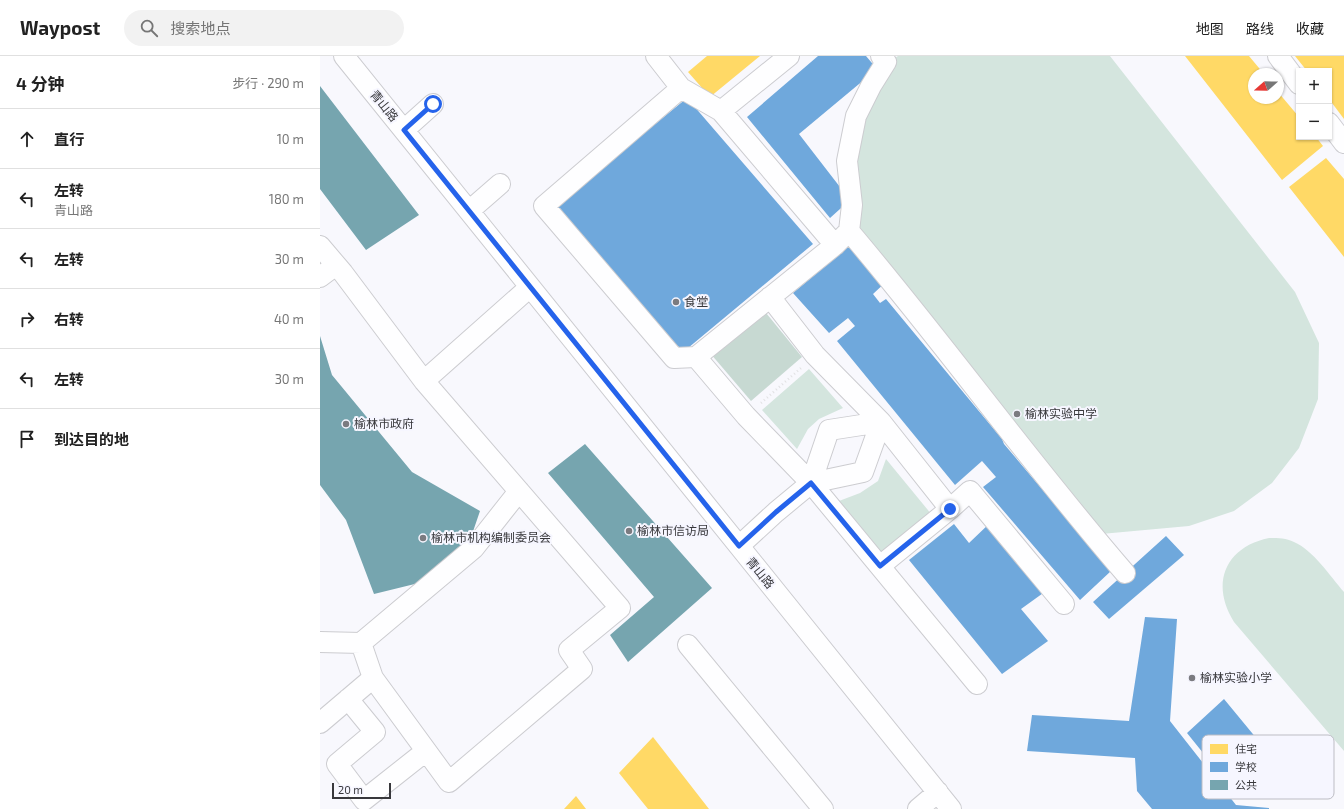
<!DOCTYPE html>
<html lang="zh">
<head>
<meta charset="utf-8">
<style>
	body { margin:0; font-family:"Exo 2","Noto Sans SC",sans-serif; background:#f2f2f2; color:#222 }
	.controls { position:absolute; right:12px; top:12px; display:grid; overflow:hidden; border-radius:0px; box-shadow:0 1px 3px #0004 }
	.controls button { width:36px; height:36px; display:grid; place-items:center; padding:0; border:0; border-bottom:1px solid #e0e0e0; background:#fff; color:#222; font:20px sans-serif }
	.compass { position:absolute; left:928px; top:12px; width:36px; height:36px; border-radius:50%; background:#fff; box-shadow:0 1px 3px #0004; rotate:250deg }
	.scale { position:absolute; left:12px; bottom:10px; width:59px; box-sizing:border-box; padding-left:4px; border:2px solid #38383c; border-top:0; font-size:11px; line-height:14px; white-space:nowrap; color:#38383c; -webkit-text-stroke:3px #f6f6ff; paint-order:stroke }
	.stop { position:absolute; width:12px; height:12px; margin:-9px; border:3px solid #2563eb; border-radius:50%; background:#fff }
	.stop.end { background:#2563eb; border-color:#fff; box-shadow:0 1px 4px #0008 }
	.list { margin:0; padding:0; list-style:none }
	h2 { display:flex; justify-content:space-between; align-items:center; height:52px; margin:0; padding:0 16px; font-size:17px }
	h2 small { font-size:13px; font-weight:400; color:#767676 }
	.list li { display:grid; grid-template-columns:26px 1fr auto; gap:12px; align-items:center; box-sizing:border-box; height:60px; padding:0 16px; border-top:1px solid #e0e0e0 }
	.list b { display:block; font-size:15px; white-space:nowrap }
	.list p { margin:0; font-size:13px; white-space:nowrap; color:#767676 }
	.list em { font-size:13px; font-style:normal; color:#767676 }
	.icon { flex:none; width:22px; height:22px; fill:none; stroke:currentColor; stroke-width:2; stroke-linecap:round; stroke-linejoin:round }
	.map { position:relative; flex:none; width:1024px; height:753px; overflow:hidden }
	header { display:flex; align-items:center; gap:24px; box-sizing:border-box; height:56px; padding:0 20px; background:#fff; border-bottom:1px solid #e0e0e0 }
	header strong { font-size:19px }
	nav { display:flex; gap:22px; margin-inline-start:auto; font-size:14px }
	.search { width:280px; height:36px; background:#f2f2f2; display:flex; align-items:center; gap:10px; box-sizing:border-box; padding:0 14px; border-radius:22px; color:#767676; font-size:15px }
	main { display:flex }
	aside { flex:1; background:#fff }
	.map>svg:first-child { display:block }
</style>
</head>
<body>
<header>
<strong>Waypost</strong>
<div class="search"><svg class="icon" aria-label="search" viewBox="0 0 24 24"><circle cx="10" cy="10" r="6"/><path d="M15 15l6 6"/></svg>搜索地点</div>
<nav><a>地图</a><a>路线</a><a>收藏</a></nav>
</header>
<main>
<aside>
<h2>4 分钟<small>步行 · 290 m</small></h2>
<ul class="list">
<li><svg class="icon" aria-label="ahead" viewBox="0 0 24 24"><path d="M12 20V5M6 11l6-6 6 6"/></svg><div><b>直行</b></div><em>10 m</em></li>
<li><svg class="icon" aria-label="left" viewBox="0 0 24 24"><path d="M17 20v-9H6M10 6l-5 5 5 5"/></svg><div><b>左转</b><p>青山路</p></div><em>180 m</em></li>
<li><svg class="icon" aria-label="left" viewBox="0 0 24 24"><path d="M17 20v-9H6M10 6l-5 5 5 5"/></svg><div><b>左转</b></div><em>30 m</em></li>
<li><svg class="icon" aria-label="right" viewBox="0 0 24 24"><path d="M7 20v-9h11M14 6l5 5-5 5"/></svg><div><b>右转</b></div><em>40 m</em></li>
<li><svg class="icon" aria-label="left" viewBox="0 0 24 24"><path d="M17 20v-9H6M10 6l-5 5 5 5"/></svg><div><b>左转</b></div><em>30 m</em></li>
<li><svg class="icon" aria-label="arrive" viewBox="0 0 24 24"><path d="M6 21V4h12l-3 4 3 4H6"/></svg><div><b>到达目的地</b></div></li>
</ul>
</aside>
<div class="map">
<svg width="1024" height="753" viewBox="0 0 1024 753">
	<rect width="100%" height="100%" fill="#f8f8fd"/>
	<path fill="#d4e5de" d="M578,0H790L975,236L999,287L998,343L979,392L952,427L914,455L869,470L781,478L534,175V104L542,59L573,3Z
		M489,313L523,352L499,363L488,373L477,393L442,354Z
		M566,403L612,459L562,500L519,445L540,437L558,425Z
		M949,482C958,482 966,482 974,486C993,494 1010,520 1024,536V695L914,566C890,528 905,491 949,482Z"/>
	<path fill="#c7d9d2" d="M442,252L482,301L431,345L390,297Z"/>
	<path fill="#ffd966" d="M387,0H440L390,41L368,16Z
		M865,0H929L944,18H934V42H958V36L979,61V81H996L1003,90L962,124Z
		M975,0H1024V63L1009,43V15H987Z
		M1006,102L1024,123V201L969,131Z
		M333,681L389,753H328L299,717Z
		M256,740L266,753H244Z"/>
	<path fill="#6fa8dc" d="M498,0H546L557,13L479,78L530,144L510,162L427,61Z
		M367,42L493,188L362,297L235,150Z
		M534,186L568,224L553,238L560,247L566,243L682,383L684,388L791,515L760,544L663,431L676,421L662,405L635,429L517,285L535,270L528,262L509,277L473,237Z
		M671,466L726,535L701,553L728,585L682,618L589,504L634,468L649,487Z
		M846,480L864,499L789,563L773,546Z
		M825,561L857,563L850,665L916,749L949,752V753H832L817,735L815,702L707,695L712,659L809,665Z
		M904,643L951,700L912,733L867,677Z"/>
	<path fill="#76a5af" d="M0,30L99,159L46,194L0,133Z
		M0,280L12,319L92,416L160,455L147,493L111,524L54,538L26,464L0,429Z
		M265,388L392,532L308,606L290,579L334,541L228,417Z"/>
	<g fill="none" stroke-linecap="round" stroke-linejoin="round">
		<defs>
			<path id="minor" d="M24,0L631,753
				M336,0L361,32L401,55
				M469,0L401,55L515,189
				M561,0L566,6L551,30L536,60L527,105L532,149L529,175L515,189L376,301L426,360L491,427L657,628
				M958,0L979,28
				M361,32L224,150L354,302L376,301
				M1009,67L1024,87
				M84,74L113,48
				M149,155L180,128
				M529,175C624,287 709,406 805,517
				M0,190L23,217L104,325L300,552L249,594L262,613L129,726L53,622
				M0,221L16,209
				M450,241L495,299L561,366L630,453L650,435L744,548
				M104,325L210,231
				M419,490L456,456L491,427L543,416L561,366L509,374L491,427
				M560,510L630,453
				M0,586L41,587
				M368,589L503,753
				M28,643L55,676L17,708L44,744L106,695
				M0,667L53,622L41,587L154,492L199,435
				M598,753L618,736"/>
		</defs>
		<use href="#minor" stroke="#ccccd0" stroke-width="22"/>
		<path stroke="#e1e1e3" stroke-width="2.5" stroke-dasharray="1 3" stroke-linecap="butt" d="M441,347L481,312"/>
		<use href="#minor" stroke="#fefeff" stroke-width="20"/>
	</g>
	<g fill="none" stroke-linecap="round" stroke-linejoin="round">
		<path stroke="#2563eb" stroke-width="5" d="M113,48L84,74L419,490L456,456L491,427L560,510L630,453"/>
	</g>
	<g fill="#7b7b80" stroke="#f6f6ff" stroke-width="1.5">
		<circle cx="356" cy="246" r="4"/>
		<circle cx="697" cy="358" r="4"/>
		<circle cx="26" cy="368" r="4"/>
		<circle cx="309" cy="475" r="4"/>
		<circle cx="103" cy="482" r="4"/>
		<circle cx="872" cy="622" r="4"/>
	</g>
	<g text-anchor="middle" stroke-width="4" stroke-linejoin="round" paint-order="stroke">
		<g font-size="12" fill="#38383c" stroke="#f6f6ff">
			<text transform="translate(64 50) rotate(51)" y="4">青山路</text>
			<text transform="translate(440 517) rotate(51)" y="4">青山路</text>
		</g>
		<g font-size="12" fill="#38383c" stroke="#f6f6ff" text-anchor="start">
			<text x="364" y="250">食堂</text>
			<text x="705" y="362">榆林实验中学</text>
			<text x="34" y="372">榆林市政府</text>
			<text x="317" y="479">榆林市信访局</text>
			<text x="111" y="486">榆林市机构编制委员会</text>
			<text x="880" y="626">榆林实验小学</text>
		</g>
	</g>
	<rect x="882" y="679" width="132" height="64" rx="6" fill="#f6f6ff" stroke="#bdbdc4" stroke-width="1"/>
	<rect x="890" y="688" width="18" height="10" fill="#ffd966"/>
	<rect x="890" y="706" width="18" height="10" fill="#6fa8dc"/>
	<rect x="890" y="724" width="18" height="10" fill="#76a5af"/>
	<g font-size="11" fill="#38383c">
		<text x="915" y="697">住宅</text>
		<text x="915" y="715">学校</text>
		<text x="915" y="733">公共</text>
	</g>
</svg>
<div class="controls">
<button>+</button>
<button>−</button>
</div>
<svg class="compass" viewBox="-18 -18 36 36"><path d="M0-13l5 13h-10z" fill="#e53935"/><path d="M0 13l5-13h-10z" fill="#767676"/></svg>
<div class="scale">20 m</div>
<div class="stop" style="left:113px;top:48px"></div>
<div class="stop end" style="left:630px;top:453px"></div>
</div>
</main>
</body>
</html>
